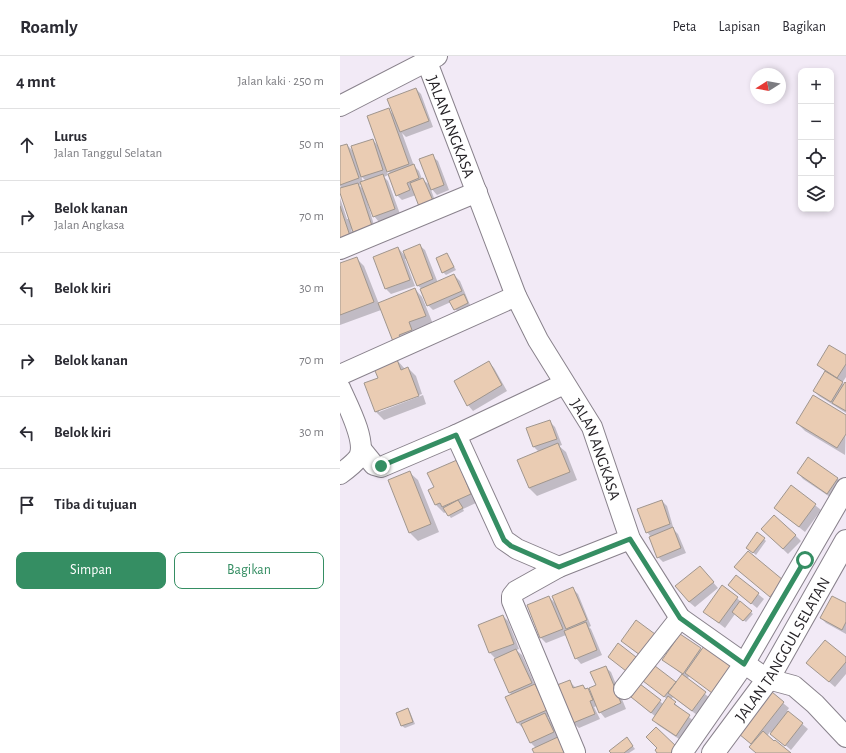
<!DOCTYPE html>
<html lang="id">
<head>
<meta charset="utf-8">
<style>
	body { margin:0; font-family:"Alegreya Sans",sans-serif; background:#f7f7f7; color:#2b2b33 }
	.controls { position:absolute; right:12px; top:12px; display:grid; overflow:hidden; border-radius:8px; box-shadow:0 2px 6px #0003 }
	.controls button { width:36px; height:36px; display:grid; place-items:center; padding:0; border:0; border-bottom:1px solid #e1e1e2; background:#fff; color:#2b2b33; font:20px sans-serif }
	.compass { position:absolute; left:410px; top:12px; width:36px; height:36px; border-radius:50%; background:#fff; box-shadow:0 2px 6px #0003; rotate:259deg }
	.stop { position:absolute; width:12px; height:12px; margin:-9px; border:3px solid #358e63; border-radius:50%; background:#fff }
	.stop.end { background:#358e63; border-color:#fff; box-shadow:0 1px 4px #0008 }
	.list { margin:0; padding:0; list-style:none }
	h2 { display:flex; justify-content:space-between; align-items:center; height:52px; margin:0; padding:0 16px; font-size:17px }
	h2 small { font-size:13px; font-weight:400; color:#7c7c81 }
	.list li { display:grid; grid-template-columns:26px 1fr auto; gap:12px; align-items:center; box-sizing:border-box; height:72px; padding:0 16px; border-top:1px solid #e1e1e2 }
	.list b { display:block; font-size:15px; white-space:nowrap }
	.list p { margin:0; font-size:13px; white-space:nowrap; color:#7c7c81 }
	.list em { font-size:13px; font-style:normal; color:#7c7c81 }
	.actions { display:flex; gap:8px; padding:12px 16px }
	.actions a { flex:1; padding:9px 0; border:1px solid #358e63; border-radius:8px; text-align:center; font-size:14px; color:#358e63 }
	.actions .main { background:#358e63; color:#fff }
	.icon { flex:none; width:22px; height:22px; fill:none; stroke:currentColor; stroke-width:2; stroke-linecap:round; stroke-linejoin:round }
	.map { position:relative; flex:none; width:506px; height:697px; overflow:hidden }
	header { display:flex; align-items:center; gap:24px; box-sizing:border-box; height:56px; padding:0 20px; background:#fff; border-bottom:1px solid #e1e1e2 }
	header strong { font-size:19px }
	nav { display:flex; gap:22px; margin-inline-start:auto; font-size:14px }
	main { display:flex }
	aside { flex:1; background:#fff }
	.map>svg:first-child { display:block }
</style>
</head>
<body>
<header>
<strong>Roamly</strong>
<nav><a>Peta</a><a>Lapisan</a><a>Bagikan</a></nav>
</header>
<main>
<aside>
<h2>4 mnt<small>Jalan kaki · 250 m</small></h2>
<ul class="list">
<li><svg class="icon" aria-label="ahead" viewBox="0 0 24 24"><path d="M12 20V5M6 11l6-6 6 6"/></svg><div><b>Lurus</b><p>Jalan Tanggul Selatan</p></div><em>50 m</em></li>
<li><svg class="icon" aria-label="right" viewBox="0 0 24 24"><path d="M7 20v-9h11M14 6l5 5-5 5"/></svg><div><b>Belok kanan</b><p>Jalan Angkasa</p></div><em>70 m</em></li>
<li><svg class="icon" aria-label="left" viewBox="0 0 24 24"><path d="M17 20v-9H6M10 6l-5 5 5 5"/></svg><div><b>Belok kiri</b></div><em>30 m</em></li>
<li><svg class="icon" aria-label="right" viewBox="0 0 24 24"><path d="M7 20v-9h11M14 6l5 5-5 5"/></svg><div><b>Belok kanan</b></div><em>70 m</em></li>
<li><svg class="icon" aria-label="left" viewBox="0 0 24 24"><path d="M17 20v-9H6M10 6l-5 5 5 5"/></svg><div><b>Belok kiri</b></div><em>30 m</em></li>
<li><svg class="icon" aria-label="arrive" viewBox="0 0 24 24"><path d="M6 21V4h12l-3 4 3 4H6"/></svg><div><b>Tiba di tujuan</b></div></li>
</ul>
<div class="actions"><a class="main">Simpan</a><a>Bagikan</a></div>
</aside>
<div class="map">
<svg width="506" height="697" viewBox="0 0 506 697">
	<rect width="100%" height="100%" fill="#f2eaf6"/>
	<path fill="#0003" fill-rule="evenodd" d="M76,33L81,38L93,71L66,81L62,77L74,110L79,115L82,123L91,130L92,100L98,105L109,134L97,139L90,131L98,153L76,139L62,144L57,139L51,118L46,113L48,119L44,121L48,125L60,158L39,166L34,160L28,145H27L36,176L19,181L11,173L15,185L0,191V142L7,163H9L0,136V133L2,132L0,130V91L7,89L14,96L33,84L39,91L48,53L55,60ZM21,120L26,125L23,126ZM22,128L25,135L19,129Z
		M79,189L85,194L98,227L114,219L120,225L130,249L117,255L111,246L93,254L88,249L82,233L77,229L67,203H65L75,230L51,238L46,233L34,201L58,192L66,201Z
		M107,198L116,214L106,219L103,216Z
		M16,202L24,210L39,248L75,233L82,241L93,268L63,296L41,254L0,269V208Z
		M506,301V321L502,327L504,329L506,328V357L479,340L474,335L486,316L478,309Z
		M56,303L65,313L68,312L76,320L82,338L39,354V356L83,339L86,348L44,364L36,356L26,328L39,323Z
		M149,306L154,312L167,335L133,355L128,349Z
		M506,360L505,399L465,375L457,367Z
		M209,365L215,371L222,389L219,390L226,396L237,424L197,440L189,432L199,396L194,391L188,373Z
		M468,403L498,423L503,428L493,443L463,423L458,417Z
		M116,405L138,446L123,453L124,455L111,462L106,456L104,457L96,449L95,432Z
		M70,417L78,424L99,476L78,485L70,477L49,425Z
		M451,430L481,454L465,476L435,452Z
		M322,445L327,450L334,474L338,478L346,497L323,506L318,501L311,481L307,476Z
		M428,479H455L461,485L448,498Z
		M424,483L426,485L416,499L410,494Z
		M360,511L378,532L355,551L349,546Z
		M396,520L424,543L417,552L389,529Z
		M233,533L238,538L251,570L249,571L251,573L262,599L241,608L236,602L226,579L206,587L201,582L188,550L209,541L216,548Z
		M397,542L402,547V548L413,558L406,566L395,558L385,572L364,556Z
		M506,548V578L486,567L481,562Z
		M163,560L168,565L179,593L176,594L182,599L195,629L200,634L211,659L208,661L219,681L195,697L196,692L191,687L183,672L178,667L167,642L172,639L170,637L156,603L150,597Z
		M360,593L362,595L347,624L370,642L357,659L333,641L331,644L340,652L339,653L355,666L342,685L318,669L313,663L315,660L297,646L301,629L323,648L327,643L305,625L315,611L336,628L343,619L324,604Z
		M506,603V618L495,631L473,612Z
		M265,611L271,616L286,653L265,662L260,656L257,650L254,651L260,663L239,672L233,667L229,625L236,632L243,630L252,638Z
		M432,638L449,652L447,655L468,673L451,694L430,676L427,680L449,697H416L412,689L400,678Z
		M68,653L70,656L75,668L65,672L62,670L57,657Z
		M289,685L295,693L289,697H272Z"/>
	<path fill="#eaccb3" stroke="#a0968e" d="M76,32L89,65L60,76L47,43Z
		M49,52L69,108L47,116L27,60Z
		M33,83L43,114L21,121L11,90Z
		M7,88L19,122L0,129V90Z
		M93,98L104,129L91,134L79,103Z
		M74,108L79,122L67,127L70,134L56,140L48,118Z
		M43,118L55,153L33,161L20,126Z
		M83,122L94,147L80,153L70,127Z
		M18,127L32,170L13,176L0,137V132Z
		M0,150L10,180L0,184Z
		M80,188L93,223L77,230L63,195Z
		M58,191L70,224L45,233L33,201Z
		M107,197L114,211L102,217L96,202Z
		M17,201L34,246L0,259V207Z
		M114,218L122,235L87,250L80,233Z
		M75,232L86,260L69,266L72,274L59,279L62,285L54,288L38,247Z
		M124,238L128,247L114,254L109,245Z
		M489,289L506,299V308L497,322L477,309Z
		M56,301L61,314L68,311L79,340L35,356L24,327L38,322L33,310Z
		M149,305L162,329L127,350L114,325Z
		M485,315L503,326L491,346L473,335Z
		M505,326L506,327V355L492,347Z
		M473,339L506,359V378L497,392L456,367Z
		M210,364L217,383L193,391L186,372Z
		M218,387L230,416L189,432L177,404Z
		M468,401L498,422L487,438L457,417Z
		M117,404L131,438L102,451L100,447L95,449L88,434L94,431L87,417Z
		M70,415L91,468L69,477L48,424Z
		M451,429L476,448L459,471L434,452Z
		M118,444L123,452L108,460L103,452Z
		M322,444L330,468L306,477L297,453Z
		M434,459L456,479L443,493L421,473Z
		M333,471L341,492L317,502L309,481Z
		M417,476L425,482L413,497L406,492Z
		M408,495L443,524L430,541L394,511Z
		M360,510L374,526L349,546L335,530Z
		M396,519L419,537L411,548L388,529Z
		M382,529L398,541L379,567L363,556Z
		M233,531L247,564L226,573L212,540Z
		M209,540L223,573L200,582L187,549Z
		M492,540L506,547V566L502,574L480,562Z
		M400,545L412,555L403,565L392,556Z
		M163,559L174,588L149,597L138,569Z
		M296,564L319,581L304,602L281,585Z
		M246,566L257,594L235,603L224,575Z
		M340,578L361,592L343,618L322,604Z
		M485,584L506,601V606L489,626L466,607Z
		M278,587L296,601L286,615L268,601Z
		M364,590L391,610L372,637L345,617Z
		M176,593L192,627L169,637L154,603Z
		M266,610L281,647L259,657L249,632L256,629L250,616Z
		M315,610L336,626L324,641L303,625Z
		M342,618L366,636L352,655L328,637Z
		M230,624L233,632L243,629L245,633L248,632L253,644L250,645L255,658L233,667L217,629Z
		M195,628L207,654L177,667L165,641Z
		M300,628L321,644L311,657L291,641Z
		M432,636L444,646L411,688L399,678Z
		M328,640L336,646L334,648L350,659L336,680L312,664Z
		M68,652L73,666L61,670L56,657Z
		M448,655L463,667L445,690L430,678Z
		M205,657L214,676L190,687L181,668Z
		M316,671L338,692L334,697H317L315,694L317,692L306,681Z
		M423,675L434,685L435,684L451,697H416L409,691Z
		M220,680L228,697H194L192,693Z
		M287,681L293,690L284,697H271L269,695Z"/>
	<g fill="none" stroke-linecap="round" stroke-linejoin="round">
		<defs>
			<g id="minor">
				<path id="s1" d="M87,6L176,240L198,284L252,371L290,483L340,562L418,617L428,623L454,630L475,648L506,681"/>
				<path d="M0,50L97,0"/>
				<path d="M0,193L137,136"/>
				<path d="M0,319L176,240"/>
				<path d="M0,332C7,348 27,385 19,401C14,408 7,413 0,418"/>
				<path d="M116,379L164,484L177,493L219,511"/>
				<path d="M21,393L34,409L41,411L116,379L224,328"/>
				<path d="M284,633L340,562"/>
				<path d="M235,696L172,545V540L176,535L219,511L290,483"/>
				<path d="M342,697L404,608L506,432"/>
			</g>
			<g id="tertiary">
				<path id="s2" d="M373,697L428,623L506,485"/>
			</g>
		</defs>
		<use href="#minor" stroke="#89828c" stroke-width="22"/>
		<use href="#tertiary" stroke="#89828c" stroke-width="24"/>
		<use href="#minor" stroke="#fff" stroke-width="20"/>
		<use href="#tertiary" stroke="#fff" stroke-width="22"/>
	</g>
	<g fill="none" stroke-linecap="round" stroke-linejoin="round">
		<path stroke="#358e63" stroke-width="5" d="M41,410L116,379L164,484L171,490L219,511L290,483L340,562L404,608L465,504"/>
	</g>
	<g text-anchor="middle" stroke-width="3" stroke-linejoin="round" paint-order="stroke">
		<g font-size="16" fill="#272428" stroke="#f2eaf6">
			<text dy="6" stroke="none"><textPath href="#s1" startOffset="69">JALAN ANGKASA</textPath></text>
			<text dy="6" stroke="none"><textPath href="#s1" startOffset="424">JALAN ANGKASA</textPath></text>
			<text dy="6" stroke="none"><textPath href="#s2" startOffset="125">JALAN TANGGUL SELATAN</textPath></text>
		</g>
	</g>
</svg>
<div class="controls">
<button>+</button>
<button>−</button>
<button><svg class="icon" aria-label="locate" viewBox="0 0 24 24"><circle cx="12" cy="12" r="6"/><path d="M12 2v4M12 18v4M2 12h4M18 12h4"/></svg></button>
<button><svg class="icon" aria-label="layers" viewBox="0 0 24 24"><path d="M12 4l9 5-9 5-9-5zM3 14l9 5 9-5"/></svg></button>
</div>
<svg class="compass" viewBox="-18 -18 36 36"><path d="M0-13l5 13h-10z" fill="#e53935"/><path d="M0 13l5-13h-10z" fill="#7c7c81"/></svg>
<div class="stop" style="left:465px;top:504px"></div>
<div class="stop end" style="left:41px;top:410px"></div>
</div>
</main>
</body>
</html>
